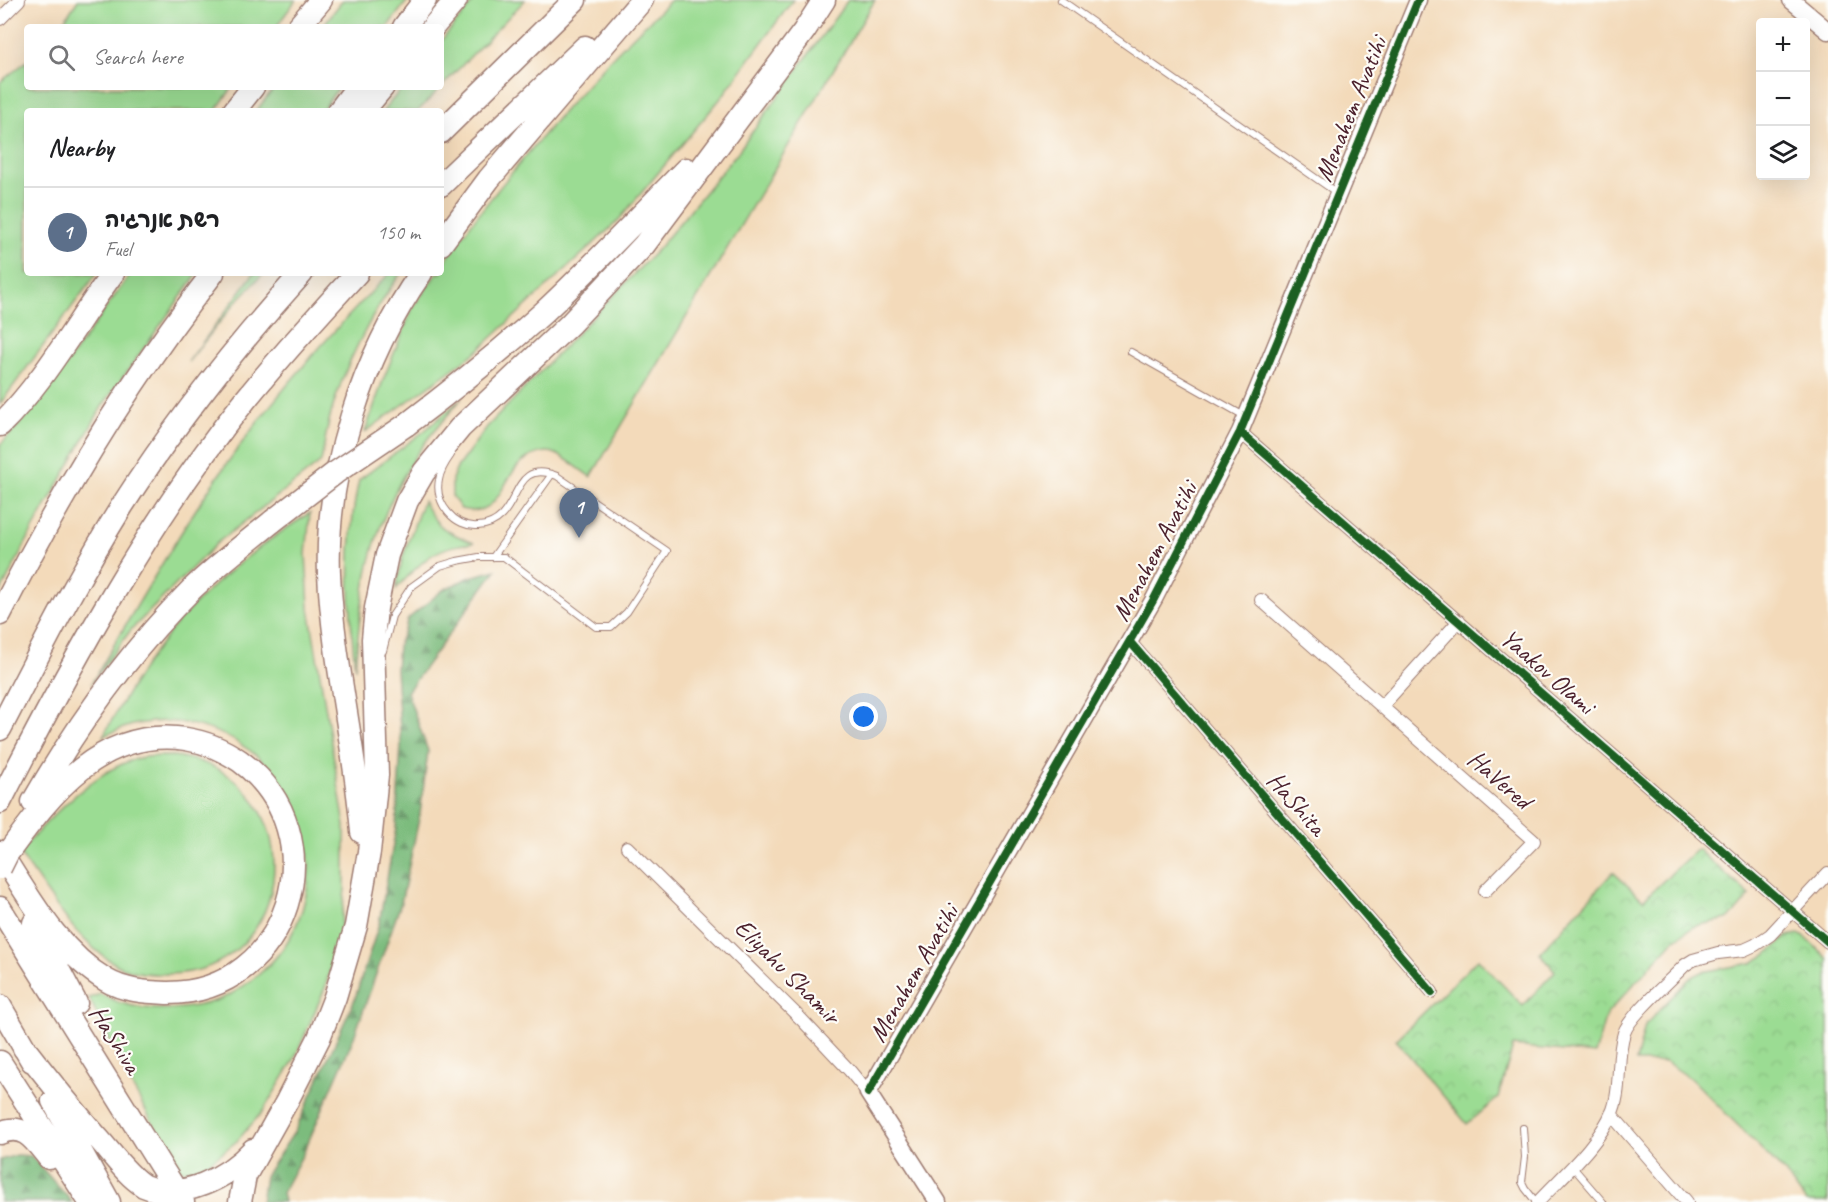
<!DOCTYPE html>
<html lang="en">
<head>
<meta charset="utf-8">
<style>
	body { margin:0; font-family:Caveat,"Playpen Sans Hebrew",sans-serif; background:#f6f6f6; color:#202124 }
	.controls { position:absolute; right:18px; top:18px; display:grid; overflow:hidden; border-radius:6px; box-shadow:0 6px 24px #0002 }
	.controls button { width:54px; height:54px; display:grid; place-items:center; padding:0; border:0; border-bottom:2px solid #e0e0e0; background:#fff; color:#202124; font:30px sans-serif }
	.you { position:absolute; left:864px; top:717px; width:21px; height:21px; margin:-15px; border:4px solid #fff; border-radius:50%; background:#1a73e8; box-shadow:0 0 0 9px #1a73e833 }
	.badge { display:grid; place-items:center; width:39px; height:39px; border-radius:50%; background:#0f766e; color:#fff; font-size:20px; font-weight:700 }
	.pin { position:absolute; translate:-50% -50px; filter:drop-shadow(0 2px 3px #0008) }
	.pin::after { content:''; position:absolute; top:32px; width:21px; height:18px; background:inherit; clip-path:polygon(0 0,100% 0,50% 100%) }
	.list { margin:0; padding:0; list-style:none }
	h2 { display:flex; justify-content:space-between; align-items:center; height:78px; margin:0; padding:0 24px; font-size:26px }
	h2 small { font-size:20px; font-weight:400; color:#757577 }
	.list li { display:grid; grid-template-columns:39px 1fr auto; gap:18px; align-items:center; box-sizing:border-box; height:90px; padding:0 24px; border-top:2px solid #e0e0e0 }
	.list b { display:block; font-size:22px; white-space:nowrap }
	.list p { margin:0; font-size:20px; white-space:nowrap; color:#757577 }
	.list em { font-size:20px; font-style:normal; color:#757577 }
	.icon { flex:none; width:33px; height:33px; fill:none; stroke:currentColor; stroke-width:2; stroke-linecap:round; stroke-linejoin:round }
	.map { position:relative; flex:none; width:1828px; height:1202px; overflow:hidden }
	.search { position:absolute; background:#fff; box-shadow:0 6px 24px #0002; left:24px; top:24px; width:420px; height:66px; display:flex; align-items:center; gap:15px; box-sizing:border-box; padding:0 21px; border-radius:6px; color:#757577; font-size:22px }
	.panel { position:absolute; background:#fff; box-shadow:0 6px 24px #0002; left:24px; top:108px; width:420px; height:168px; border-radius:6px }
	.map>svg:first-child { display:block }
</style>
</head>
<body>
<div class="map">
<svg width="1828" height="1202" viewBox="0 0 1828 1202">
	<defs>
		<pattern id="forest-firs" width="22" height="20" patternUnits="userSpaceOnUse" patternTransform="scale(1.5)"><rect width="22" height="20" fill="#7cbc7d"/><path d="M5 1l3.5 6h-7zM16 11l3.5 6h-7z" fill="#689867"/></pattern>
		<pattern id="park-crowns" width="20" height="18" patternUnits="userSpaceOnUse" patternTransform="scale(1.5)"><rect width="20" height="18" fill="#9bdc93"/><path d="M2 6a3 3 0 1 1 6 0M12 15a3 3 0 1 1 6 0" fill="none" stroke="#87bc7f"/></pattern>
	</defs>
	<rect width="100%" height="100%" fill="#fdfcf7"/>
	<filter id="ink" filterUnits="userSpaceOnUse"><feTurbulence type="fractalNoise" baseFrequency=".0167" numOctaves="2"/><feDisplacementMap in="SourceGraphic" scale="12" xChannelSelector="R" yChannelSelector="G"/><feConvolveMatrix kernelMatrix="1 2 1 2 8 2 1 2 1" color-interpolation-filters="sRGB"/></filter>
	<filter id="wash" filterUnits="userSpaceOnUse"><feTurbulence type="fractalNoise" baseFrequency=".008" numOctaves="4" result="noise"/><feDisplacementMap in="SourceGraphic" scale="24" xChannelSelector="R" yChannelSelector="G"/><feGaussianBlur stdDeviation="1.35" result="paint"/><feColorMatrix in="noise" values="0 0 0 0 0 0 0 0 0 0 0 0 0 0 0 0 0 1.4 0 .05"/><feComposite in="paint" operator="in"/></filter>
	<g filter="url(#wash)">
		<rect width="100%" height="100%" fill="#f3daba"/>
		<path fill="#9bdc93" stroke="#727e5f" stroke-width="1.5" d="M78,0H296L276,27H60Z
			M343,0H408L387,27H322Z
			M475,0H525L418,111H383L403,87H441V41Z
			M671,0H793L721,98L617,222L475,353L365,432L383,380L413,307L437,273H441C441,251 573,100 596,75C619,48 646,25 671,0Z
			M848,0H875L591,477C580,470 568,459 556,454C550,451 543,452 537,454C498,465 508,521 461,509L452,496V479L458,466L487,427L659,248L737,153Z
			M27,61V87H233L215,111H27V273H97L0,404V82Z
			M275,87H339L321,111H256Z
			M131,273H198L103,405L32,531L0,593V445L38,404Z
			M254,273H264L236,302L188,362Z
			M390,273H401C371,314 343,368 330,417C326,432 324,447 321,462L217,543L130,631L91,684C128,621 164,558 204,497C257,416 322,341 390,273Z
			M462,398C445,419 424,440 411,463C369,533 361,590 355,669C349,605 345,543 359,480L423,432Z
			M423,501C438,529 445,531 474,543C433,546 423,561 396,589L403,556Z
			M310,513L306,554L309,608L345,826V889L340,934L325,988L294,1060L263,1111L237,1141L215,1158L203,1167L180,1171L133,1088L89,998L100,994C108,997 116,1002 125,1004C152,1012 188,1010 215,1001C231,996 245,985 258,975C330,915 324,804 249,750C218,727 176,716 137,724C126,726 114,732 103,736C120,705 138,674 159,646C198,593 254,548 310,513Z
			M174,756C317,774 300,976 165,974C148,974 132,973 117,965C74,941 47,890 19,853C48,819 100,763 146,757C155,756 165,756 174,756Z"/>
		<path fill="url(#forest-firs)" stroke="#636e54" stroke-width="1.5" d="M496,570L407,692L428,751L420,814L401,903L354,1037L303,1154L282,1193L284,1202H261L265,1176L295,1131L354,1001L379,924L396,828L401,745L396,669L398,646L408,619L443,590L470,577Z
			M17,1155L31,1156L72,1202H0V1160Z"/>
		<path fill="url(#park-crowns)" stroke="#727e5f" stroke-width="1.5" d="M1697,849L1750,895L1736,912L1727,919L1695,926L1674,940L1606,1015L1595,1054L1513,1046L1498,1098L1467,1124L1396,1040L1478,959L1523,1006L1555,971L1540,953L1613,872L1643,900Z
			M1798,934L1805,937L1828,959V1202H1806L1785,1173L1693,1080L1666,1062H1636L1645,1025L1690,978L1702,972L1752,963L1766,955L1788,936Z"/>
	</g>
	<g filter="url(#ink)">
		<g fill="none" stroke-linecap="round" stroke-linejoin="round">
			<defs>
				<path id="lane" d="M1061,0L1337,193
					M1131,352L1246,417
					M493,557L552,474
					M383,651L392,616L411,587L440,566L457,561L479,557H504L596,627H611L627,612L667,551L557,476C506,456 525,523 478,526C455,528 434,503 439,480C440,472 446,462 451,455
					M1523,1128L1525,1157L1522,1182L1525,1188L1536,1202
					M1572,1166L1603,1202"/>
				<path id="street" d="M0,19L19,0
					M1240,432L1828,942
					M1261,600L1534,841L1485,891
					M1130,642L1432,992
					M1382,706L1459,621
					M627,847L802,1020L850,1071L868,1093
					M1611,1114L1687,1202
					M1538,1202C1564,1174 1598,1146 1613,1110C1622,1086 1616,1057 1624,1033C1630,1015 1670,981 1685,965L1693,960L1718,953L1744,950L1755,945L1770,935L1828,873"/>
				<path id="secondary" d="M1791,0L1828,31
					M938,1202L868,1093L1154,599L1240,432L1418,0"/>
				<path id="highway" d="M298,27L321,0
					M404,27L425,0
					M433,27L456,0
					M234,111L253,87
					M339,111L357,87
					M363,111L383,87
					M441,132L575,0
					M441,185L585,47
					M441,244L489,179L642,0
					M0,425C45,381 76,323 113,273
					M406,425C454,389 500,352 544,312C593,266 639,217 686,169
					M0,614C61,494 130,379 213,273
					M0,729C39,654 77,578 122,506C175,423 236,346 302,273
					M0,802C71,663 148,522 246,399C281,356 319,314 357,273
					M33,802C77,725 129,652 192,589C217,565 246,543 273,521
					M362,832C355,745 333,660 329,574C325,472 363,356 421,273
					M0,852C30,898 57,950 106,980C124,991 146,992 167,993C290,994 339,834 240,761C224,750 206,742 186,739C101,727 52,792 7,854
					M0,908L183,1202
					M34,923L76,1003
					M0,1006L32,1061
					M24,1048C48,1079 71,1108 97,1137C111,1152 126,1175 144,1186C182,1202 228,1177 253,1150
					M0,1062L90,1202
					M53,1101L109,1202
					M0,1133C24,1122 35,1141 49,1158
					M240,1202L245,1176L287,1101L319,1038L335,997L356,926L369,852L377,775L373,639L376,608L387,555L407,501L424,472L460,428L570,324L644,245L804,31L824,0"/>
			</defs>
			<use href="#lane" stroke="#9e7c72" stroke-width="8"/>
			<use href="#street" stroke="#9e7c72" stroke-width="14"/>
			<use href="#secondary" stroke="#9e7c72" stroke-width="19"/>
			<use href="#highway" stroke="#9e7c72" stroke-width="25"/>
			<use href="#lane" stroke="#fff" stroke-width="6"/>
			<use href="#street" stroke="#fff" stroke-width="12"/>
			<use href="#secondary" stroke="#fff" stroke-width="16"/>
			<use href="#highway" stroke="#fff" stroke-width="22"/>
			<defs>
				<path id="highway-bridge" d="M273,521L335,473L406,425
					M0,868L7,854"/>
			</defs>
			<use href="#highway-bridge" stroke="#9e7c72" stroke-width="25" stroke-linecap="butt"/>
			<use href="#highway-bridge" stroke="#fff" stroke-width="22"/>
			<defs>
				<path id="cycleway" d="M1240,432L1828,942
					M1130,642L1432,992
					M868,1093L1154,599L1240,432L1418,0"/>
			</defs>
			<use href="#cycleway" stroke="#fdfcf7" stroke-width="11"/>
			<use href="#cycleway" stroke="#1b5e20" stroke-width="8"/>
		</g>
	</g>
	<g text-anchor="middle" stroke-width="4.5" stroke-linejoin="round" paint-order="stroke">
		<g font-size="26" fill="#4a1f2b" stroke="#fdfcf7">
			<text transform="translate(1350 109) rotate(-68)" y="9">Menahem Avatihi</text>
			<text transform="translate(1154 551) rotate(-62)" y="9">Menahem Avatihi</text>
			<text transform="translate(1548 671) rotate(41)" y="9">Yaakov Olami</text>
			<text transform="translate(1500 779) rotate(41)" y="9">HaVered</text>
			<text transform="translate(1297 803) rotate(49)" y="9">HaShita</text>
			<text transform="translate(788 971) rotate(45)" y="9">Eliyahu Shamir</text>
			<text transform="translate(913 973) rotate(-60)" y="9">Menahem Avatihi</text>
			<text transform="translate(116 1039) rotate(58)" y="9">HaShiva</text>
		</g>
	</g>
</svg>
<div class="controls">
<button>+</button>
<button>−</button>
<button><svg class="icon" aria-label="layers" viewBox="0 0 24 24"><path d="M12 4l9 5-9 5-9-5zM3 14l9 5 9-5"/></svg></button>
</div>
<div class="you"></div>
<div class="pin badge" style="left:579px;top:538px;background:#5c6f8a">1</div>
<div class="search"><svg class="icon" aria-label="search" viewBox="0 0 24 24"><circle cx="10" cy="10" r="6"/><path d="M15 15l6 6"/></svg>Search here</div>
<section class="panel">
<h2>Nearby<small></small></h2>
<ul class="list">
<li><span class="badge" style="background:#5c6f8a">1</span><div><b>רשת אנרגיה</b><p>Fuel</p></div><em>150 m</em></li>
</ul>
</section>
</div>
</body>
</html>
